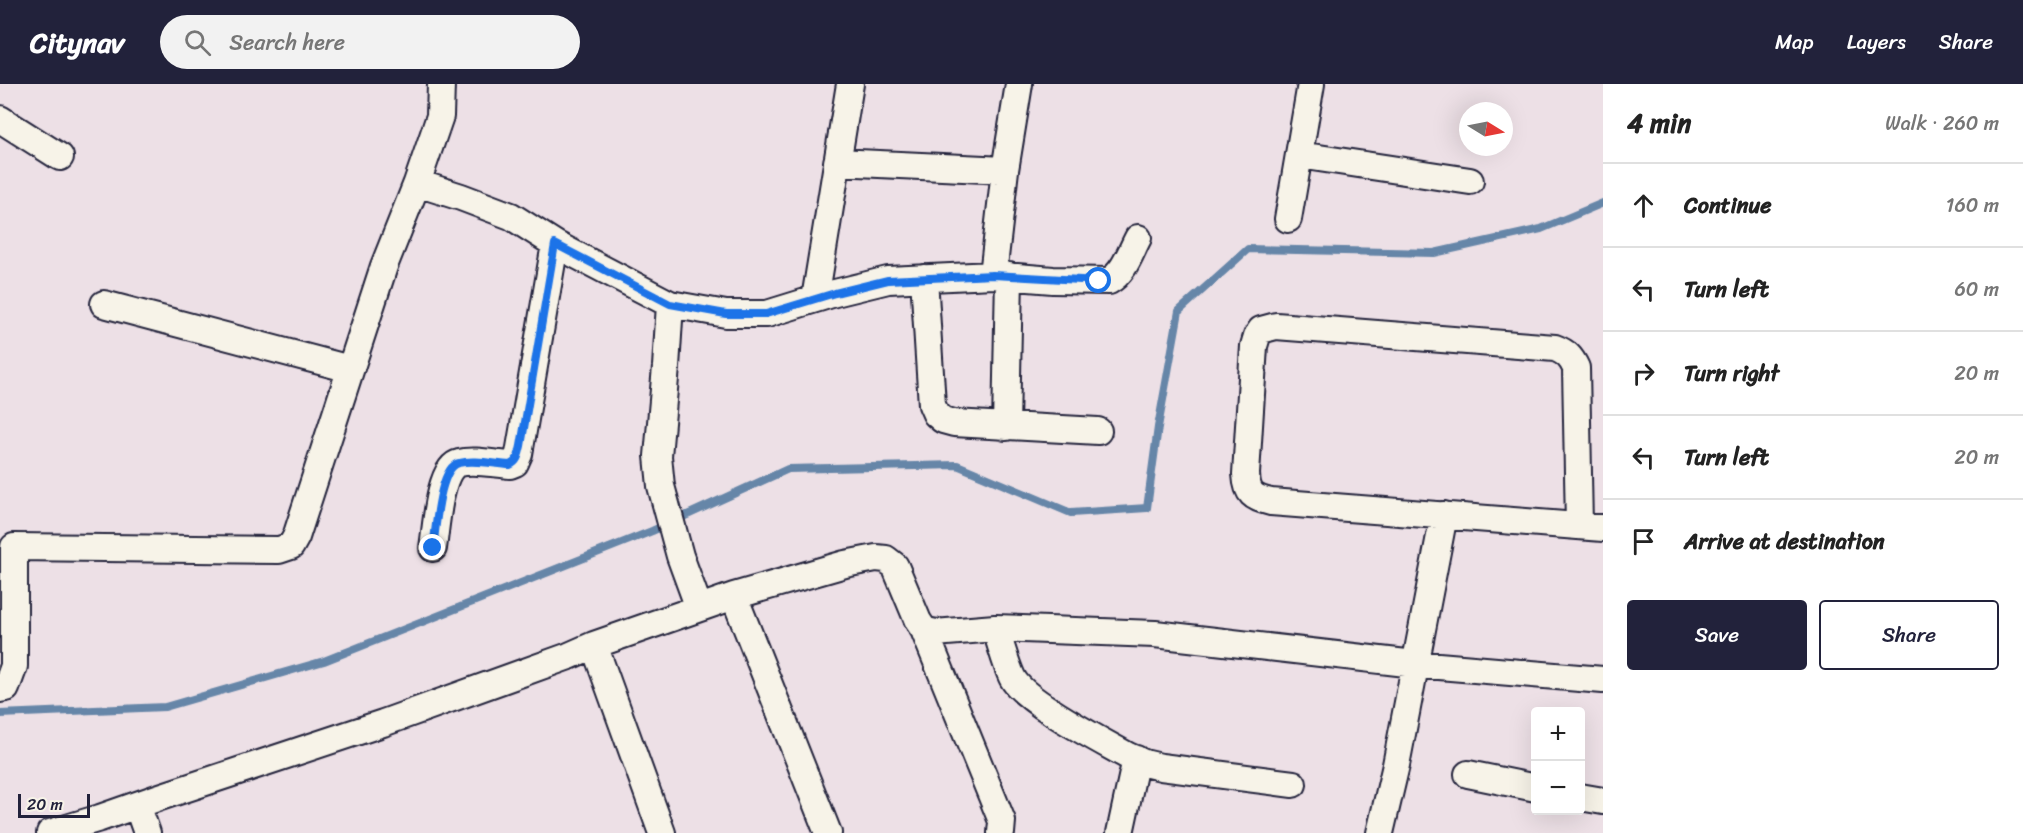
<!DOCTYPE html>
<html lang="en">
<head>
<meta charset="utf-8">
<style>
	body { margin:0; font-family:Sriracha,sans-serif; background:#f2f2f2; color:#222 }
	.controls { position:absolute; right:18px; bottom:18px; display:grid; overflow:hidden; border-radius:6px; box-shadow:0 6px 24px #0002 }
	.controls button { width:54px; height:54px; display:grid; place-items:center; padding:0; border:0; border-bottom:2px solid #e0e0e0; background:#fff; color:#222; font:30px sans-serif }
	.compass { position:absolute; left:1459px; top:18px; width:54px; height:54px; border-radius:50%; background:#fff; box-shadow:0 6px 24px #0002; rotate:100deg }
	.scale { position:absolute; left:18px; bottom:15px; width:72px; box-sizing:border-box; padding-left:6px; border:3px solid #22223b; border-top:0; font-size:16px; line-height:21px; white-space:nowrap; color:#22223b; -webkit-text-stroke:4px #f7f3e8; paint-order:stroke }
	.stop { position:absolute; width:18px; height:18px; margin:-14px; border:4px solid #1a73e8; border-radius:50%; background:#fff }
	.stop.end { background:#1a73e8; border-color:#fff; box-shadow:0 2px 6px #0008 }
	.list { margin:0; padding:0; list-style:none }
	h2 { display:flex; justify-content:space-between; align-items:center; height:78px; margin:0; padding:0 24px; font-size:26px }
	h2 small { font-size:20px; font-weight:400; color:#767676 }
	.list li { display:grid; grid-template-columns:39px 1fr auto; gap:18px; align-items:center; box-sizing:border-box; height:84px; padding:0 24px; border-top:2px solid #e0e0e0 }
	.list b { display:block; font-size:22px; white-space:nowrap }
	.list em { font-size:20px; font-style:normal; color:#767676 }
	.actions { display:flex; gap:12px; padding:18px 24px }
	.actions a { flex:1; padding:14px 0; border:2px solid #22223b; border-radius:6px; text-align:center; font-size:21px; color:#22223b }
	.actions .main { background:#22223b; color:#fff }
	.icon { flex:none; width:33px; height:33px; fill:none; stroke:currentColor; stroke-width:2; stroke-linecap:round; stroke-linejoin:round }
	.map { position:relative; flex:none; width:1603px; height:749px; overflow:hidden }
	header { display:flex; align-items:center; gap:36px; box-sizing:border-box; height:84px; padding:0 30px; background:#22223b; color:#fff }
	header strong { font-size:28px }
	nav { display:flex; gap:33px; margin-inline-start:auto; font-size:21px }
	.search { width:420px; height:54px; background:#f2f2f2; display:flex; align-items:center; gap:15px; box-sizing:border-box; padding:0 21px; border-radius:33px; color:#767676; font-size:22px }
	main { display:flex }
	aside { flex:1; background:#fff }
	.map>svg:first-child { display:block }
</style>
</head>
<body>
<header>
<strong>Citynav</strong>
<div class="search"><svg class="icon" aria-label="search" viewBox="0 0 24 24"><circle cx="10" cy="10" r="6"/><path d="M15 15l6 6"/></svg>Search here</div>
<nav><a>Map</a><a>Layers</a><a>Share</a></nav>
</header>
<main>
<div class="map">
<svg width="1603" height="749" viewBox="0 0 1603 749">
	<rect width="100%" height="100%" fill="#ede0e6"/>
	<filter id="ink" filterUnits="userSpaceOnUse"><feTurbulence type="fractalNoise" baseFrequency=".0167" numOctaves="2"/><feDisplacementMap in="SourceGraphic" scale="12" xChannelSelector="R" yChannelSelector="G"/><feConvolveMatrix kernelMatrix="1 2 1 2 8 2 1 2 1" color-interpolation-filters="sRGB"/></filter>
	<g filter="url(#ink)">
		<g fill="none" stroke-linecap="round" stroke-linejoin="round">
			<path stroke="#6686a8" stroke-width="8" d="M0,630L165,623L324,577L652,447L788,385L957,381L1071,429L1147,424L1158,343L1179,227L1248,165L1434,169L1541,145L1603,119"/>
			<defs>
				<path id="minor" d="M441,0L440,32L417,99L461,113L511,132L555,160L670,220L666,283L658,372L661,402L680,472L699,524
					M0,35L60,73
					M1299,71L1470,97
					M1005,86L1019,0
					M1288,135L1311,0
					M993,191L1053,196L1109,197C1124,189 1130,169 1138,154
					M924,194L932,321L936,330L943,336L954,339L1098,347
					M815,215L850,0
					M104,220L350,285
					M670,220L726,230H767L835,209L888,196L993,191L1005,86L837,78
					M1006,343L1009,192
					M1579,442L1576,284C1571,273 1566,268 1555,264L1276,242L1261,246L1257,252L1254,262L1246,390C1247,410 1253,414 1271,418L1603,444
					M433,464C436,446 439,383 459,379C474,375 494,380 510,381L515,379L519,370L555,160
					M734,512L828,749
					M995,544C1001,560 1005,578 1012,593C1023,617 1102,657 1128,672L1144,679L1161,683L1293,700
					M924,546L1002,737L1001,749
					M594,561L662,749
					M0,605L6,604L14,582V463L279,466L291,462L296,453L384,182L417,99
					M1468,690L1536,704
					M1580,713L1603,717
					M137,721L147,749
					M50,749L100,734L157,714L383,639L569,572L594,561L734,512L845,480L876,474L886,475L895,482L918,537L924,546L935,549L995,544L1155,550L1415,580L1603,596
					M1120,749L1136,675
					M1380,749L1396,681L1444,431"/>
			</defs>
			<use href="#minor" stroke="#22223b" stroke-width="30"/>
			<use href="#minor" stroke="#f7f3e8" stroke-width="26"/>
		</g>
	</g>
	<g fill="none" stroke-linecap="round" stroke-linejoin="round" filter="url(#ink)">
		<path stroke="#1a73e8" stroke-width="8" d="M433,464C436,446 439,383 459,379C474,375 494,380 510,381C518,378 519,370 521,362L555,160L670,220L726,230H766L835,209L888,196L993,191L1099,197"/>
	</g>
</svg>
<div class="controls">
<button>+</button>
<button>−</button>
</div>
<svg class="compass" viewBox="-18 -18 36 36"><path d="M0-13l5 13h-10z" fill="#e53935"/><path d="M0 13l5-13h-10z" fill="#767676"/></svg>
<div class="scale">20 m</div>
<div class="stop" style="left:1099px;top:197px"></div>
<div class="stop end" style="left:433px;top:464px"></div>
</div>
<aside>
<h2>4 min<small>Walk · 260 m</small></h2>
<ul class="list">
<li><svg class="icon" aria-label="ahead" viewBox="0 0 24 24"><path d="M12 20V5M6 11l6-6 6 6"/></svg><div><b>Continue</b></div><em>160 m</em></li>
<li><svg class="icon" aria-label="left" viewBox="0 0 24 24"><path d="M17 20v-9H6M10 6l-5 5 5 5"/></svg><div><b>Turn left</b></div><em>60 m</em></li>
<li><svg class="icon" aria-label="right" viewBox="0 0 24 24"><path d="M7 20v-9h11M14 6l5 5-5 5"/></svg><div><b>Turn right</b></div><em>20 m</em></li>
<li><svg class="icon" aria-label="left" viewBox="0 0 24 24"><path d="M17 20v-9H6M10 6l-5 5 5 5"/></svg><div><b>Turn left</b></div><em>20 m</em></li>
<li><svg class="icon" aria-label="arrive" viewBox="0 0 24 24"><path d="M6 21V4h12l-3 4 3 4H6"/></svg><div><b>Arrive at destination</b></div></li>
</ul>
<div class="actions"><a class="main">Save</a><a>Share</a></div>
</aside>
</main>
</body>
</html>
